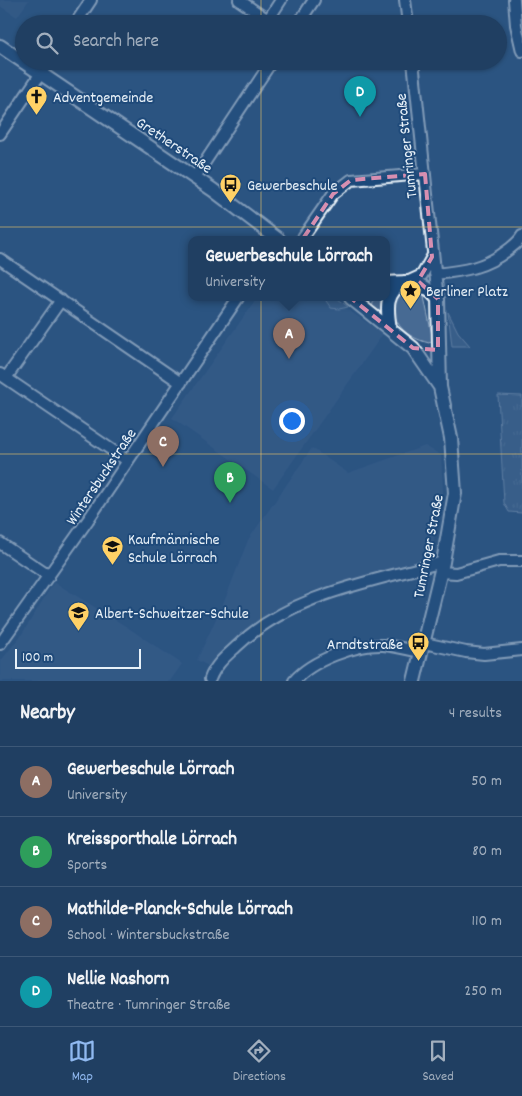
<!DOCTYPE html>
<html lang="en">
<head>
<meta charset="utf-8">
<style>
	body { margin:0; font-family:Dekko,sans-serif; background:#2d4a6b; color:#f1f3f6 }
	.scale { position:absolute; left:15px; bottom:12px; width:126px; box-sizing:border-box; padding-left:5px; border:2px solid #e8f1f8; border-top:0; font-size:14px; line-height:18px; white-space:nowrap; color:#e8f1f8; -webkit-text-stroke:4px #1f4a7a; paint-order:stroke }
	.you { position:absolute; left:291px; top:420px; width:18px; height:18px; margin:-12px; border:4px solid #fff; border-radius:50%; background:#1a73e8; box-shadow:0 0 0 8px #1a73e833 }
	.badge { display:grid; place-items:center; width:32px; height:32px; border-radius:50%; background:#90b9f0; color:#fff; font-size:16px; font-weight:700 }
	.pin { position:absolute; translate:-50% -41px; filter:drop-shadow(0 1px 2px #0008) }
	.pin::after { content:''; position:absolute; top:26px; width:18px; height:15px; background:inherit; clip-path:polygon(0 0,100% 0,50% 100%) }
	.popup { position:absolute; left:188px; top:236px; width:202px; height:65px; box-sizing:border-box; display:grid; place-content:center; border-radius:10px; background:#203f62; filter:drop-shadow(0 1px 4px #0005); font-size:16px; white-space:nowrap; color:#a2afbe }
	.popup b { font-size:19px; color:#f1f3f6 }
	.popup::after { content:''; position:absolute; left:50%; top:100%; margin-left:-10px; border:10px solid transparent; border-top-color:#203f62 }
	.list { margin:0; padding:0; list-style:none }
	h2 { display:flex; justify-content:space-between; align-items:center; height:65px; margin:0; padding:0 20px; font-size:21px }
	h2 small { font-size:16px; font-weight:400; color:#a2afbe }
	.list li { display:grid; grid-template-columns:32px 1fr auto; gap:15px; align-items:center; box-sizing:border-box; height:70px; padding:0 20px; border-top:1px solid #3d5877 }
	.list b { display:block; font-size:19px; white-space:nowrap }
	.list p { margin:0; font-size:16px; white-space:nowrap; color:#a2afbe }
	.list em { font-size:16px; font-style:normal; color:#a2afbe }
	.icon { flex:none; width:28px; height:28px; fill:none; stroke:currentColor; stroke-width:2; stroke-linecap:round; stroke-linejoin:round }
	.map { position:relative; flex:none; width:522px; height:681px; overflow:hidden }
	.search { position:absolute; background:#203f62; box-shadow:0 1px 4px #0004; left:15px; right:15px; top:15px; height:55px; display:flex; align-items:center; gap:12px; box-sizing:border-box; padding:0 18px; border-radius:28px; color:#a2afbe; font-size:19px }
	.sheet { height:345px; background:#203f62 }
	nav { display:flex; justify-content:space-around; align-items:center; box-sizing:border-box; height:70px; border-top:1px solid #3d5877; background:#203f62; font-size:14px; color:#a2afbe }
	nav a { display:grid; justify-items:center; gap:2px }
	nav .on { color:#90b9f0 }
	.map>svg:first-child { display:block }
</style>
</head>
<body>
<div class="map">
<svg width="522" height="681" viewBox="0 0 522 681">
	<defs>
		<pattern id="park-tufts" width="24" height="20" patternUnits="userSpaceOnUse" patternTransform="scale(1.25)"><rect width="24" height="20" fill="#476b93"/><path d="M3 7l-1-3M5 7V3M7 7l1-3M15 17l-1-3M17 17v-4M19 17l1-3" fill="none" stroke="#6281a3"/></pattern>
	</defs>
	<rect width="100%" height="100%" fill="#2b5482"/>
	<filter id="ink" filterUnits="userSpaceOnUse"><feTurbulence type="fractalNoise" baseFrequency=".02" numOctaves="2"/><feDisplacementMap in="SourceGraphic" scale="10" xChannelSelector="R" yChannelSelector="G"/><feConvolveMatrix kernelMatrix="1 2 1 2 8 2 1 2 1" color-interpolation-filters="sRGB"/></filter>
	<g filter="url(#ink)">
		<path fill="#3a608b" d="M0,0H29L17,17L0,6Z
			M257,298H331L383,334L273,489L172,418Z
			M425,446L441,455L443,491L430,560L308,592L255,624L210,667L197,660L226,597L248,540L312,448L348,473Z
			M54,582L127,627L182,664L170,681H0V662L22,634Z"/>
		<path fill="#476b93" stroke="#98aec6" d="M408,285L423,292L433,340L429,343C406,337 392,325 393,300Z
			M324,298H337L348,307L339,309L331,308Z
			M374,298H383L381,313L372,308Z
			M448,312L458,332L470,346H452Z"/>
		<path fill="url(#park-tufts)" stroke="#98aec6" d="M498,395L522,396V513L509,512L504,503Z"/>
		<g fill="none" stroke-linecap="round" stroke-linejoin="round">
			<defs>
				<path id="minor" d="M239,0L268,20
					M405,0L408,24
					M514,0L516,25L522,51
					M272,23L268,20L281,0
					M75,24L91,0
					M298,24L314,0
					M413,61L438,299
					M0,134L49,61
					M195,177L272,61
					M301,240L333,194L351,180L425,174
					M0,259L181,383
					M435,274C464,271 485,268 508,250C513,246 519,242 522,236
					M409,281L422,275L432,257
					M0,374L128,461
					M6,378L61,300
					M0,543L49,576
					M440,572L456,573L499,561H522
					M424,643L466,652L484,654L522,650
					M0,644L88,520L238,298
					M210,679C215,665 226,656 236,647C292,593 371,582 443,562
					M294,681C312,660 356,644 383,645C396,646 409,650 421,652"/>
				<path id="major" d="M0,46L213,190L279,240
					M386,283C409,281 422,280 438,299L440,387L451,438L455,493L443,562L414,681
					M351,298L413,348L440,387
					M390,329C387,310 384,292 405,282"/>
			</defs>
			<use href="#minor" stroke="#e8f1f8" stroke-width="14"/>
			<use href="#major" stroke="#e8f1f8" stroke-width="16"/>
			<use href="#minor" stroke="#1f4a7a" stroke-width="10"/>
			<use href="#major" stroke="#1f4a7a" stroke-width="12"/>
		</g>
	</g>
	<path d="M0 0H522V681H0ZM425,174L432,257L418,281L438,299V350L413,348L294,252L333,194L351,180Z" fill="#2b5482" fill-opacity=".55" fill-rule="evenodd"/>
	<path fill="none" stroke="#d78fb1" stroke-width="4" stroke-dasharray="10 6" stroke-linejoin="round" d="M425,174L432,257L418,281L438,299V350L413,348L294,252L333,194L351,180Z"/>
	<path fill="none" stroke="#ffd166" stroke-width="1" stroke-opacity="0.55" d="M261,0V24M261,61V681M0,227H522M0,454H522"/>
	<defs>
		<symbol id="church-pin" viewBox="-11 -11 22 30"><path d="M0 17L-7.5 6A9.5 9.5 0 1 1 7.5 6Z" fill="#ffd166" stroke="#1f4a7a"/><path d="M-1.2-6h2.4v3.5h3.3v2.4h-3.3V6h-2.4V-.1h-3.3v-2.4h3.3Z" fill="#111"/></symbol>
		<symbol id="bus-pin" viewBox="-11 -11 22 30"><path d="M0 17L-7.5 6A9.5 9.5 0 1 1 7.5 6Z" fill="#ffd166" stroke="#1f4a7a"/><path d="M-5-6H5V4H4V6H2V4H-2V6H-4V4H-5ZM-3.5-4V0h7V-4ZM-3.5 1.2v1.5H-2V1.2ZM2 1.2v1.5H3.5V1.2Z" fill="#111"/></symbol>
		<symbol id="sight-pin" viewBox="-11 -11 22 30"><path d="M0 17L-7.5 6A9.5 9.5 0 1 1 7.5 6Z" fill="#ffd166" stroke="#1f4a7a"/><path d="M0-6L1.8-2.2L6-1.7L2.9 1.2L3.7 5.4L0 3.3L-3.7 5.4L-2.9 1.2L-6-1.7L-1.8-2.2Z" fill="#111"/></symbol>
		<symbol id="university-pin" viewBox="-11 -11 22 30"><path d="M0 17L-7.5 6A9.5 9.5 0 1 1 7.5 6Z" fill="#ffd166" stroke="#1f4a7a"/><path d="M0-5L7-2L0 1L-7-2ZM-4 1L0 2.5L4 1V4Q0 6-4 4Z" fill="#111"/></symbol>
		<symbol id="school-pin" viewBox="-11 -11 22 30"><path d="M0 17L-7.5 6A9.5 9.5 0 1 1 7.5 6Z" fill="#ffd166" stroke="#1f4a7a"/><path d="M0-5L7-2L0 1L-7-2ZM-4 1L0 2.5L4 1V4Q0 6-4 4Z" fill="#111"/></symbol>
	</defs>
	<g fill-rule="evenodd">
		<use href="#church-pin" x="24" y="84" width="25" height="34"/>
		<use href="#bus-pin" x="218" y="172" width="25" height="34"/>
		<use href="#sight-pin" x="398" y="278" width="25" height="34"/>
		<use href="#university-pin" x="100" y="534" width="25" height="34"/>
		<use href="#school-pin" x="66" y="600" width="25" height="34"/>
		<use href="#bus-pin" x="406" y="630" width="25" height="34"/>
	</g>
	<g text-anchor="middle" stroke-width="4" stroke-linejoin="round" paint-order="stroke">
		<g font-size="16" fill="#e8f1f8" stroke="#1f4a7a" text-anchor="start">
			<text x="53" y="102">Adventgemeinde</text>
			<text x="247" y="190">Gewerbeschule</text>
			<text x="426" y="296">Berliner Platz</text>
			<text x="128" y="544">Kaufmännische<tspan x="128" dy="18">Schule Lörrach</tspan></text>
			<text x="95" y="618">Albert-Schweitzer-Schule</text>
			<text x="403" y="649" text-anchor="end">Arndtstraße</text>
		</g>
		<g font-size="16" fill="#e8f1f8" stroke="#1f4a7a">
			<text transform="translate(175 144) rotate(34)" y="6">Gretherstraße</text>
			<text transform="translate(405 146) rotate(-96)" y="6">Tumringer Straße</text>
			<text transform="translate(100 476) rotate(-56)" y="6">Wintersbuckstraße</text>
			<text transform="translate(427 546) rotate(-79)" y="6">Tumringer Straße</text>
		</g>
	</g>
</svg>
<div class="scale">100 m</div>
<div class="you"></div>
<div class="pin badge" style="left:289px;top:359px;background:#8d6e63">A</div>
<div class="popup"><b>Gewerbeschule Lörrach</b>University</div>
<div class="pin badge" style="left:230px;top:503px;background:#2e9e5b">B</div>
<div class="pin badge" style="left:163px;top:467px;background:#8d6e63">C</div>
<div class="pin badge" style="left:360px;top:117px;background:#0f9aa8">D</div>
<div class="search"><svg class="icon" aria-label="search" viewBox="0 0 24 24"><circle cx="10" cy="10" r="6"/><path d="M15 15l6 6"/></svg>Search here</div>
</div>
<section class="sheet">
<h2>Nearby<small>4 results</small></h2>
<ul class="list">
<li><span class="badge" style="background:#8d6e63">A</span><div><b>Gewerbeschule Lörrach</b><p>University</p></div><em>50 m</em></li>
<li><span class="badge" style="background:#2e9e5b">B</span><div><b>Kreissporthalle Lörrach</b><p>Sports</p></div><em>80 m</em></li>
<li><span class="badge" style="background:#8d6e63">C</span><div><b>Mathilde-Planck-Schule Lörrach</b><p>School · Wintersbuckstraße</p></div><em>110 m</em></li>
<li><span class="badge" style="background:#0f9aa8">D</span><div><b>Nellie Nashorn</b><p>Theatre · Tumringer Straße</p></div><em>250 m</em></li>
</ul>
</section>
<nav>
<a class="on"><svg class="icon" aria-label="map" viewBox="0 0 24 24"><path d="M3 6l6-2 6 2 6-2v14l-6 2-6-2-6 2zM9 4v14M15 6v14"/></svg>Map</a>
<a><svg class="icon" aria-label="directions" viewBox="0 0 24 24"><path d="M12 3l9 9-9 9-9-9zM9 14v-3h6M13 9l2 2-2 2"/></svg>Directions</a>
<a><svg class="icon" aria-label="saved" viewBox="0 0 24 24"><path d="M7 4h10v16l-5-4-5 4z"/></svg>Saved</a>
</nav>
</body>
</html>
